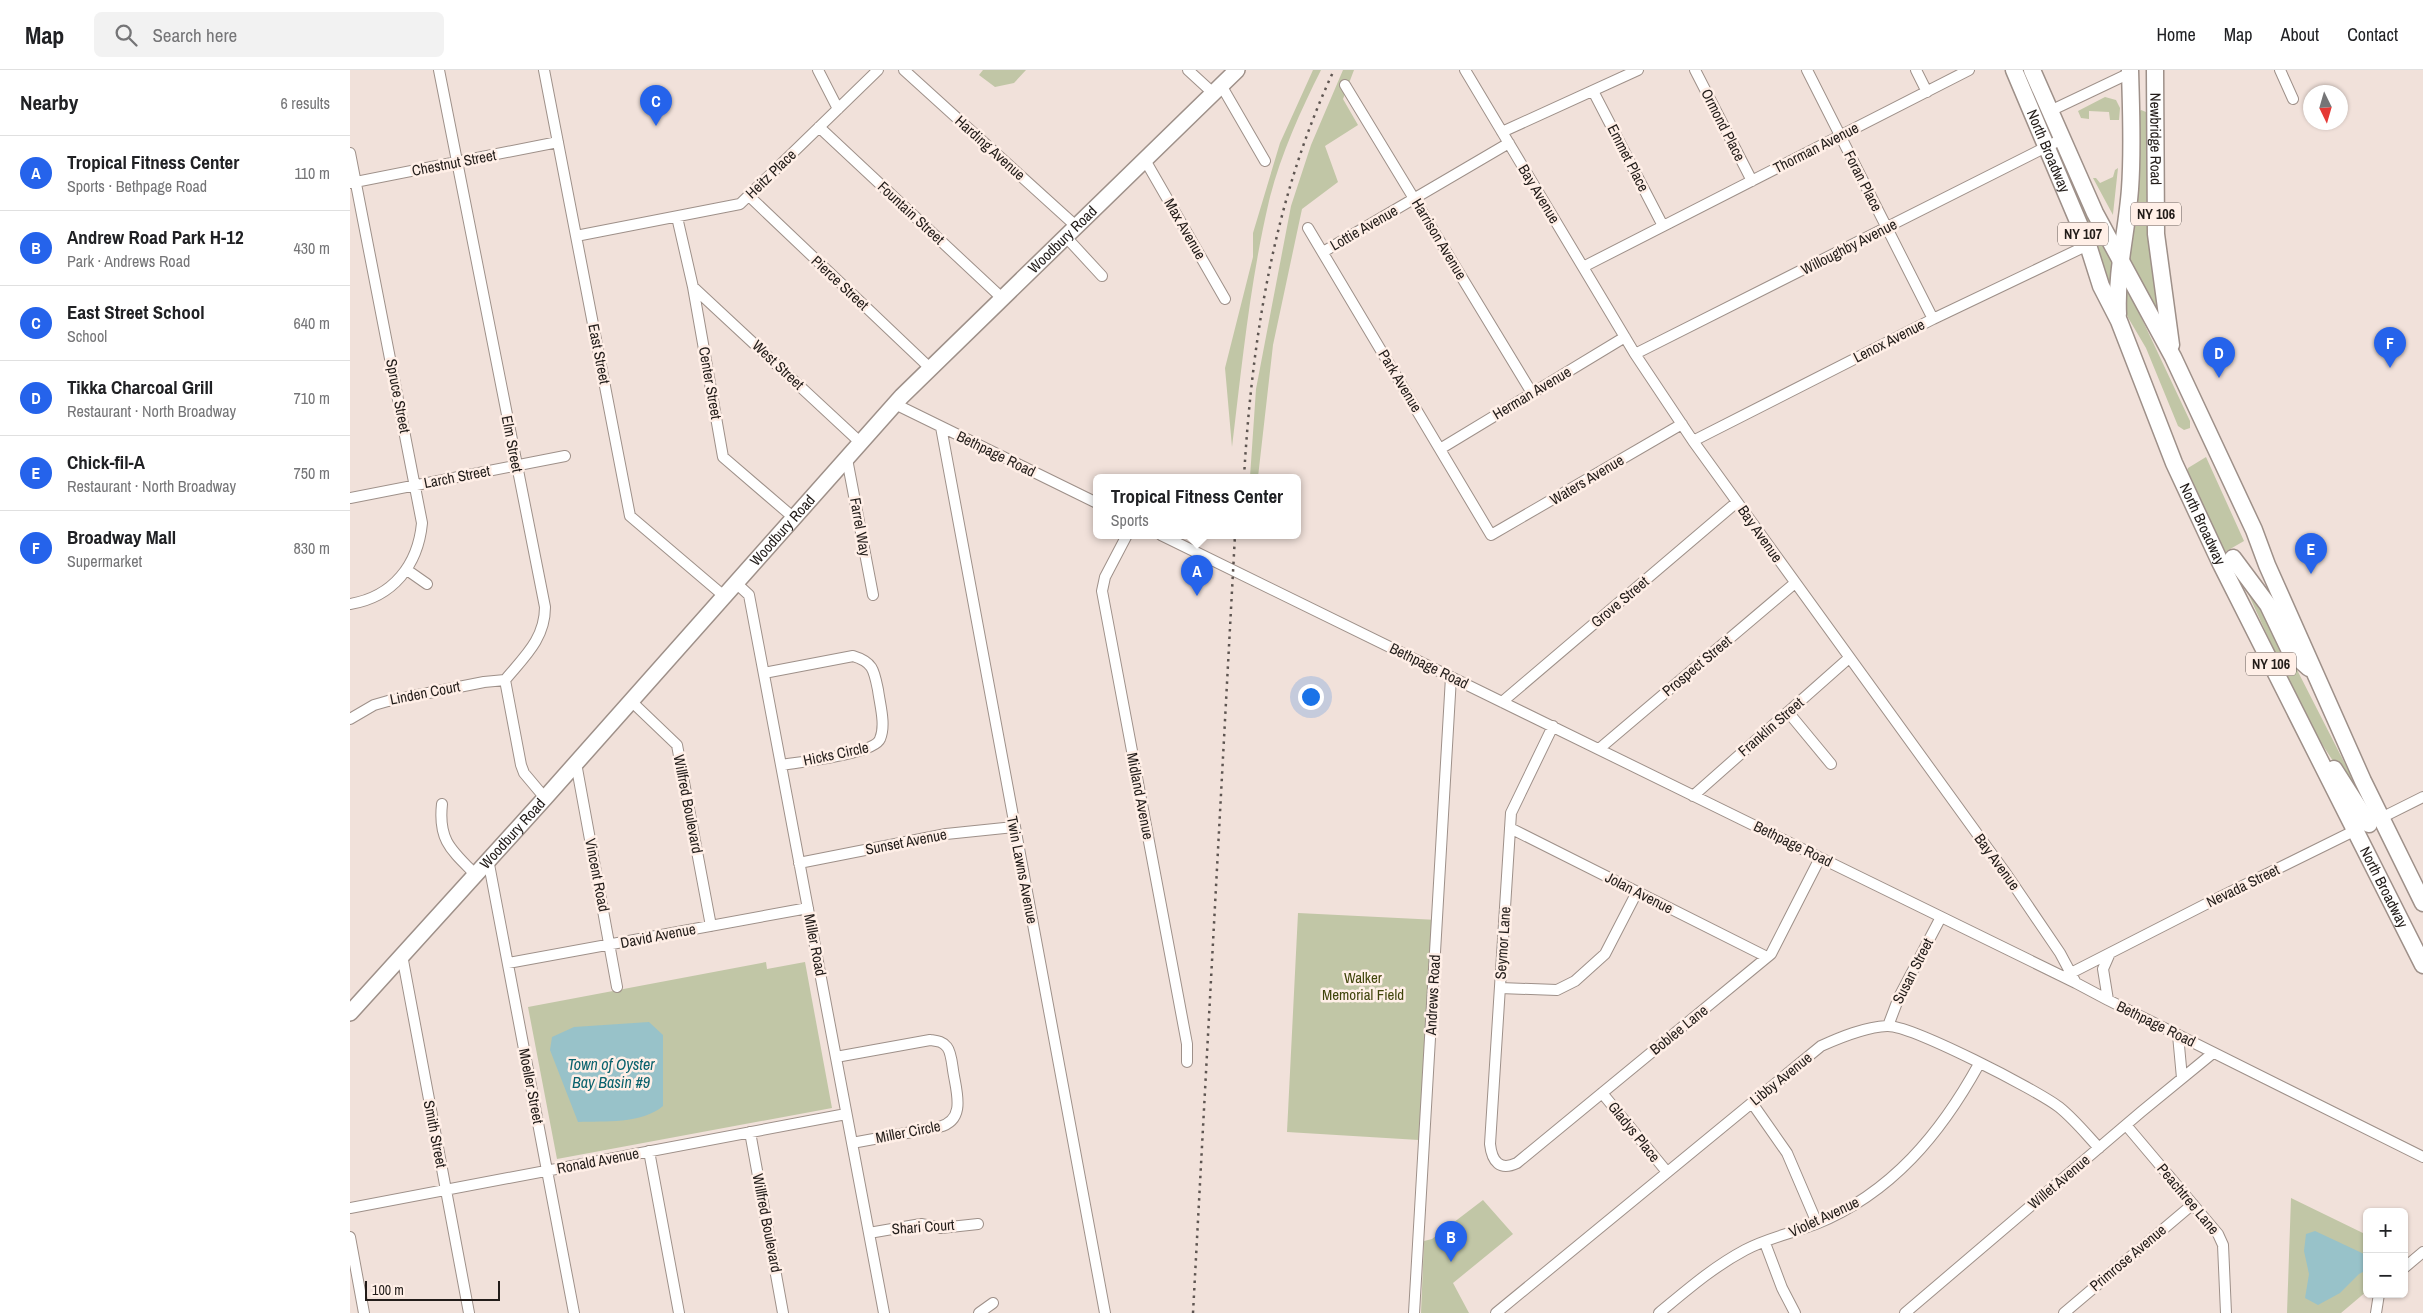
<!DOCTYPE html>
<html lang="en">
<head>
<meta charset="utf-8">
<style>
	body { margin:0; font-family:"Archivo Narrow",sans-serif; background:#f2f2f2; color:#202124 }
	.controls { position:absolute; right:15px; bottom:15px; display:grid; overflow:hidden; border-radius:8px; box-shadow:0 1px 4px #0004 }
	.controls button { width:45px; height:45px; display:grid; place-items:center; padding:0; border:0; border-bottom:1px solid #e0e0e0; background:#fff; color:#202124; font:25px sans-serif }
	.compass { position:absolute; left:1953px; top:15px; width:45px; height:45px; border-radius:50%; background:#fff; box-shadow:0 1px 4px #0004; rotate:175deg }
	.scale { position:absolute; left:15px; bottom:12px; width:135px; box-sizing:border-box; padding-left:5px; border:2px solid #221c19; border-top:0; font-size:14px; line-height:18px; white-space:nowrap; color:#221c19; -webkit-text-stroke:4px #ffefe7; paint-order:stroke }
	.you { position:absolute; left:960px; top:626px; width:18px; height:18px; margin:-12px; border:4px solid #fff; border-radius:50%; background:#1a73e8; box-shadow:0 0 0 8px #1a73e833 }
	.badge { display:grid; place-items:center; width:32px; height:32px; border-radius:50%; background:#2563eb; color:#fff; font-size:16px; font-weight:700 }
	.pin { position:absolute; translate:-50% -41px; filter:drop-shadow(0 1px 2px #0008) }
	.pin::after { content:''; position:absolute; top:26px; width:18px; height:15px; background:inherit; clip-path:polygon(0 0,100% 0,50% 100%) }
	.popup { position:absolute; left:743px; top:404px; width:208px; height:65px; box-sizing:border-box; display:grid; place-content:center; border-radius:8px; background:#fff; filter:drop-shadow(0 1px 4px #0005); font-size:16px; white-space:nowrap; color:#757577 }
	.popup b { font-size:19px; color:#202124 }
	.popup::after { content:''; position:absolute; left:50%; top:100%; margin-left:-10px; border:10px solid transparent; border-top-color:#fff }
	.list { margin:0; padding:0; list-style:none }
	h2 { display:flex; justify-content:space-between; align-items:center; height:65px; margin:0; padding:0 20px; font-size:21px }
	h2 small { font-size:16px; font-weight:400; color:#757577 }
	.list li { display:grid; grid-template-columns:32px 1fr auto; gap:15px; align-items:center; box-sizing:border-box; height:75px; padding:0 20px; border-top:1px solid #e0e0e0 }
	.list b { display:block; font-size:19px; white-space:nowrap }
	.list p { margin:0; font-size:16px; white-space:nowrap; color:#757577 }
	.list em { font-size:16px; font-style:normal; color:#757577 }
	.icon { flex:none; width:28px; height:28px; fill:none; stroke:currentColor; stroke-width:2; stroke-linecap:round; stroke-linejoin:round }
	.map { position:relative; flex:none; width:2073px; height:1243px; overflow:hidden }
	header { display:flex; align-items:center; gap:30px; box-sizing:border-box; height:70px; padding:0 25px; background:#fff; border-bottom:1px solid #e0e0e0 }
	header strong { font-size:24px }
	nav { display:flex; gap:28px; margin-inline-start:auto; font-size:18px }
	.search { width:350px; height:45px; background:#f2f2f2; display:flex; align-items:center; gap:12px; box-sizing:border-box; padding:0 18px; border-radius:8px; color:#757577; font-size:19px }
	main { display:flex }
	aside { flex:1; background:#fff }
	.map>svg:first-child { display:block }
</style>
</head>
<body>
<header>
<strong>Map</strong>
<div class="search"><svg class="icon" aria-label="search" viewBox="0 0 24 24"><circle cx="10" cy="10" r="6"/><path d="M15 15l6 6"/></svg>Search here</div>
<nav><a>Home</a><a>Map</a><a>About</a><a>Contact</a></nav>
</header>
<main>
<aside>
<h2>Nearby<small>6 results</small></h2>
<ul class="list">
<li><span class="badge">A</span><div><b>Tropical Fitness Center</b><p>Sports · Bethpage Road</p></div><em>110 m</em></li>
<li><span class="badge">B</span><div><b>Andrew Road Park H-12</b><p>Park · Andrews Road</p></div><em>430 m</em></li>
<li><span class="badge">C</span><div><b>East Street School</b><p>School</p></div><em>640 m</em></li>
<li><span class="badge">D</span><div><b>Tikka Charcoal Grill</b><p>Restaurant · North Broadway</p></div><em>710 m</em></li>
<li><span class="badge">E</span><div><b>Chick-fil-A</b><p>Restaurant · North Broadway</p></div><em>750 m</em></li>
<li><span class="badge">F</span><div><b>Broadway Mall</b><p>Supermarket</p></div><em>830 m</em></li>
</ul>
</aside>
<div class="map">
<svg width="2073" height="1243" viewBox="0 0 2073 1243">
	<rect width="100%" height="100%" fill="#f1e1da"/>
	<path fill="#c1c6a6" d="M633,0H676L664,13L645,17L629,5Z
		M963,0H971C950,42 930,86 919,131C900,212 892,295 882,377L875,298L903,187V163L930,73Z
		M993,0H1004L993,29L1008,55L975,76L988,112L952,139L923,275L908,407H900L906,319L941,136L961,75Z
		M1755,27L1766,30L1770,38L1769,50H1760L1759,42L1739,41V49L1731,48L1728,41Z
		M1791,40L1796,42L1799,174L1808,242L1774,189L1788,43Z
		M1768,98L1763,144V145L1743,108H1746L1750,113L1763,107L1765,100Z
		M1721,114L1736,135L1764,190L1760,214L1758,215Z
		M1775,213L1840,351V358L1834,360L1828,356L1796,278L1773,239Z
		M1856,387L1894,471L1875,482L1837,401L1838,398Z
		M1896,516L1919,545L2015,733L2011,734L1955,648L1897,521Z
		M948,843L1088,850L1069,1070L937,1062Z
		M416,892L417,899L455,892L482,1038L207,1089L178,937Z
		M1941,1128L2017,1165V1221L1991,1243H1937Z
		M1133,1130L1163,1164L1103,1213L1119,1243H1071L1074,1171L1082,1169Z"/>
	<path fill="#98c2c9" d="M299,952L313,965V1036C292,1054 254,1051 228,1052L200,980L202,967L224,957Z
		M1965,1161L2012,1183L2017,1187V1200L2009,1204L1990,1223L1968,1235L1955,1228L1959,1204L1954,1181L1956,1164Z"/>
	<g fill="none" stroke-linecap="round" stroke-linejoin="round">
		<defs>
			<path id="street" d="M89,0L195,537C195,569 174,587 155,610
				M194,0L280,446L374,526
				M468,0L488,39
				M554,0L727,157
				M838,0L863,23
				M1115,0L1285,284L1343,371L1657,805L1710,883L1726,913
				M1345,0L1402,111
				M1457,0L1583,249
				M1566,0L1577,22
				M1930,0L1943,29
				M871,15L915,91
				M995,15L1182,323
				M1243,21L1313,156
				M1700,41L1780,3
				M469,57L653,229
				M1152,62L1288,0
				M0,83L72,453C68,495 43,527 0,534
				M795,90L875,229
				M0,113L208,72
				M399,126L581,299
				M327,147L343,217L373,387L444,448
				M958,158L1141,465L1332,354
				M226,166L390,134L528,0
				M716,167L752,206
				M973,182L1159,73
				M1233,197L1619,0
				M343,217L512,374
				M1285,284L1712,69
				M545,334L747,433
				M591,357L755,1243
				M1343,371L1583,249L1738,175
				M1090,379L1275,267
				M497,389L523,525
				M0,428L215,386
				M777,465L755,507L752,521L837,974V992
				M811,465L1726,913L1758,930L2073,1087
				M57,500L77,514
				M386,513L399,525L534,1243
				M414,603L503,586C523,592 524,600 528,620C530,635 536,655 530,669C524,684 450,692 432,695
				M155,610L171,695L174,703L195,728
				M281,631L327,675L361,856
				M1152,632L1387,432
				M1438,642L1481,694
				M0,649L24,635L38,631L134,612L155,610
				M1203,656L1161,743L1140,1074C1142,1092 1150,1101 1167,1093L1421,884L1470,788
				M1249,679L1445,513
				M226,693L267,917
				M1343,726L1499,588
				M92,734C88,770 101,780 125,804
				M2027,750L2073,727
				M1160,758L1417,887
				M138,789L224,1243
				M449,793L596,764L664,757
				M52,885L119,1243
				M158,893L458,838
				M1717,905L1860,832L2010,758
				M1150,918L1207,920L1225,911L1255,884L1287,822
				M1758,930L1753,899L1760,883
				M1538,956L1549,927L1591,847
				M1828,965L1832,1008
				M486,987L580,970C587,971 592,971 597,977C601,982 602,993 603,1000C606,1021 617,1050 589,1057L502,1073
				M1252,1023L1317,1102
				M1402,1033L1437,1083L1467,1153
				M1776,1055L1868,1164L1873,1175L1876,1243
				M400,1062L433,1243
				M299,1081L329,1243
				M0,1138L496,1044
				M519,1163L571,1154L591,1158L628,1154
				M0,1167L14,1243
				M1415,1173L1432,1218L1445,1243
				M2054,1198L2073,1182
				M629,1243L643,1233
				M1064,1243L1101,607
				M1146,1243L1471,976C1491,967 1515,957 1537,956C1561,955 1687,1020 1709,1037C1724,1049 1736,1064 1749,1078
				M1309,1243C1337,1220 1363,1197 1395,1180C1417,1168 1443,1163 1466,1154C1542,1123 1591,1063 1629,994
				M1555,1243L1791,1042L1863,983
				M1714,1243L1843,1134
				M2026,1243L2029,1224"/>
			<g id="secondary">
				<path id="s1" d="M0,943L195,728L552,326L887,0"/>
			</g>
			<g id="primary">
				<path id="s2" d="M1664,0L1738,175L1751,216L1769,251L1824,393L1871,494L2073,895"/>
				<path d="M1682,0L1745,143L1823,287L1904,460L1917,495L2013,711L2073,833"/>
				<path id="s3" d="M1805,0L1806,164L1821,275"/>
				<path d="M1768,244C1766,201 1777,161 1780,119C1783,79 1781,40 1780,0"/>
				<path d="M1883,488L1918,535L1940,581L1959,598"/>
				<path d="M1984,699L2019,754"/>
			</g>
		</defs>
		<use href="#street" stroke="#9e9089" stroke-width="12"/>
		<use href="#secondary" stroke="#9e9089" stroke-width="18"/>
		<use href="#primary" stroke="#9e9089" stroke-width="19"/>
		<use href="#street" stroke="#fff" stroke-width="10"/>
		<use href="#secondary" stroke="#fff" stroke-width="15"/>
		<use href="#primary" stroke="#fff" stroke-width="16"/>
		<path stroke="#5e5551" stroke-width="2.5" stroke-dasharray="2.5 5" stroke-linecap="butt" d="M894,407C902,268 924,128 984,0
			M843,1243L885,465"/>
	</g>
	<g text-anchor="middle" stroke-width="5" stroke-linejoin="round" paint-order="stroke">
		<g fill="#ffefe7" stroke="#645b57" stroke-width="1">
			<rect x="1781" y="132.5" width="50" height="23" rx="4"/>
			<rect x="1708" y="152.5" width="50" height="23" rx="4"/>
			<rect x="1896" y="582.5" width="50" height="23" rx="4"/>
		</g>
		<g font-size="14" font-weight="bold" fill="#221c19">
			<text x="1806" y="149">NY 106</text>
			<text x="1733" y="169">NY 107</text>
			<text x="1921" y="599">NY 106</text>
		</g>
		<g font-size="15" fill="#221c19" stroke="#ffefe7">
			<text transform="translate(1373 55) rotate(63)" y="5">Ormond Place</text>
			<text dy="5" stroke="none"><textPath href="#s3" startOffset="69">Newbridge Road</textPath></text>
			<text transform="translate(640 78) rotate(42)" y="5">Harding Avenue</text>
			<text transform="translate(1466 78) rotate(-27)" y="5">Thorman Avenue</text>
			<text dy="5" stroke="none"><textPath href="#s2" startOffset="88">North Broadway</textPath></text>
			<text transform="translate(1278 88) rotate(63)" y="5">Emmet Place</text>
			<text transform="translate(104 93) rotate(-11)" y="5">Chestnut Street</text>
			<text transform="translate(421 104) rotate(-44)" y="5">Heitz Place</text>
			<text transform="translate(1513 111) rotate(63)" y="5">Foran Place</text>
			<text transform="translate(1189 124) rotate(59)" y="5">Bay Avenue</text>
			<text transform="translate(561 143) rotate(43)" y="5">Fountain Street</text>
			<text transform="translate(1014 158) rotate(-30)" y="5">Lottie Avenue</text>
			<text transform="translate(835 159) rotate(60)" y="5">Max Avenue</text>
			<text dy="5" stroke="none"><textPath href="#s1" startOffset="1052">Woodbury Road</textPath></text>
			<text transform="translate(1089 169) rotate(59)" y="5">Harrison Avenue</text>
			<text transform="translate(1499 177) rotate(-27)" y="5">Willoughby Avenue</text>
			<text transform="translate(490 213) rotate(43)" y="5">Pierce Street</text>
			<text transform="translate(1539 271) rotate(-27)" y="5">Lenox Avenue</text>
			<text transform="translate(249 284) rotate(79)" y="5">East Street</text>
			<text transform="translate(428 295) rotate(43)" y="5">West Street</text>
			<text transform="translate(1050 311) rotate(59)" y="5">Park Avenue</text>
			<text transform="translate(360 313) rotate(80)" y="5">Center Street</text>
			<text transform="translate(1182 323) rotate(-31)" y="5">Herman Avenue</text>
			<text transform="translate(48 326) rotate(79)" y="5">Spruce Street</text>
			<text transform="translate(162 374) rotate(79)" y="5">Elm Street</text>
			<text transform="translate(646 384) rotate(26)" y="5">Bethpage Road</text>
			<text transform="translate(107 407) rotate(-11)" y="5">Larch Street</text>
			<text transform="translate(1237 410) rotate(-31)" y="5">Waters Avenue</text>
			<text dy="5" stroke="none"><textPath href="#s2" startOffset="492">North Broadway</textPath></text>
			<text transform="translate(510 457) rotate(80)" y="5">Farrel Way</text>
			<text dy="5" stroke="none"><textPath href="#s1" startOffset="648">Woodbury Road</textPath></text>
			<text transform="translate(1410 464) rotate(55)" y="5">Bay Avenue</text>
			<text transform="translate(1270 532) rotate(-40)" y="5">Grove Street</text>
			<text transform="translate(1079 596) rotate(26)" y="5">Bethpage Road</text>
			<text transform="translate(1347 596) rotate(-40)" y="5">Prospect Street</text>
			<text transform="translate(75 623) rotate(-11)" y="5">Linden Court</text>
			<text transform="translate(1421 657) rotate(-41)" y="5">Franklin Street</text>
			<text transform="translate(486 684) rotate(-12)" y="5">Hicks Circle</text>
			<text transform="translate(790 726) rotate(79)" y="5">Midland Avenue</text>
			<text transform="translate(338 734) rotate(79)" y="5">Willfred Boulevard</text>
			<text dy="5" stroke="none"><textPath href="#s1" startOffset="242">Woodbury Road</textPath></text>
			<text transform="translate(556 772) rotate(-11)" y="5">Sunset Avenue</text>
			<text transform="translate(1443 774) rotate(26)" y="5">Bethpage Road</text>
			<text transform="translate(1647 792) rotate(54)" y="5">Bay Avenue</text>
			<text transform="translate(672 800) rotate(79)" y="5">Twin Lawns Avenue</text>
			<text transform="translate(247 805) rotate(79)" y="5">Vincent Road</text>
			<text transform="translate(1893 816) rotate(-26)" y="5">Nevada Street</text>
			<text dy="5" stroke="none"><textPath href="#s2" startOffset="898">North Broadway</textPath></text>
			<text transform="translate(1289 823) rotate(27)" y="5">Jolan Avenue</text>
			<text transform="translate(308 866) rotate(-11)" y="5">David Avenue</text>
			<text transform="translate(1153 873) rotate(-86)" y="5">Seymor Lane</text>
			<text transform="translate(465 875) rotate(79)" y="5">Miller Road</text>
			<text transform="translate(1563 901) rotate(-63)" y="5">Susan Street</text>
			<text transform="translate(1083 925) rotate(-87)" y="5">Andrews Road</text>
			<text transform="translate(1806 954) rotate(26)" y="5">Bethpage Road</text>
			<text transform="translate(1329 960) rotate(-39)" y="5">Boblee Lane</text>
			<text transform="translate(1431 1009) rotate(-39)" y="5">Libby Avenue</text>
			<text transform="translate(181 1016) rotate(79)" y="5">Moeller Street</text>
			<text transform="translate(558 1062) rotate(-11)" y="5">Miller Circle</text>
			<text transform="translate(1284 1062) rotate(51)" y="5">Gladys Place</text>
			<text transform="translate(85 1064) rotate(79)" y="5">Smith Street</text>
			<text transform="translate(248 1091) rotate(-11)" y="5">Ronald Avenue</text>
			<text transform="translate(1709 1112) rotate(-40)" y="5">Willet Avenue</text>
			<text transform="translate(1838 1129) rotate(50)" y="5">Peachtree Lane</text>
			<text transform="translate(1474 1147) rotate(-25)" y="5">Violet Avenue</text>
			<text transform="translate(417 1153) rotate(79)" y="5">Willfred Boulevard</text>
			<text transform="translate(573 1157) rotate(-4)" y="5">Shari Court</text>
			<text transform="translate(1778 1188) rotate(-40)" y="5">Primrose Avenue</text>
		</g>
		<g font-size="15" fill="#3f440a" stroke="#ffefe7">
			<text x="1013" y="913">Walker<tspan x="1013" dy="17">Memorial Field</tspan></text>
		</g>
		<g font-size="16" font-style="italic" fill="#0a626d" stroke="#ffefe7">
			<text x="261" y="1000">Town of Oyster<tspan x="261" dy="18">Bay Basin #9</tspan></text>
		</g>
	</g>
</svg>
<div class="controls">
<button>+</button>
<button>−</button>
</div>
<svg class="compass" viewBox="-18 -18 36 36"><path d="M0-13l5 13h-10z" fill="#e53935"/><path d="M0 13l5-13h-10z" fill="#757577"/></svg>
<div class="scale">100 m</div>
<div class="you"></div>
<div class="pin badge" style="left:847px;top:526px">A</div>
<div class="popup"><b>Tropical Fitness Center</b>Sports</div>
<div class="pin badge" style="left:1101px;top:1192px">B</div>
<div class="pin badge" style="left:306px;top:56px">C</div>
<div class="pin badge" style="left:1869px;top:308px">D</div>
<div class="pin badge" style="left:1961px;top:504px">E</div>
<div class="pin badge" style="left:2040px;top:298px">F</div>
</div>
</main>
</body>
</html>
